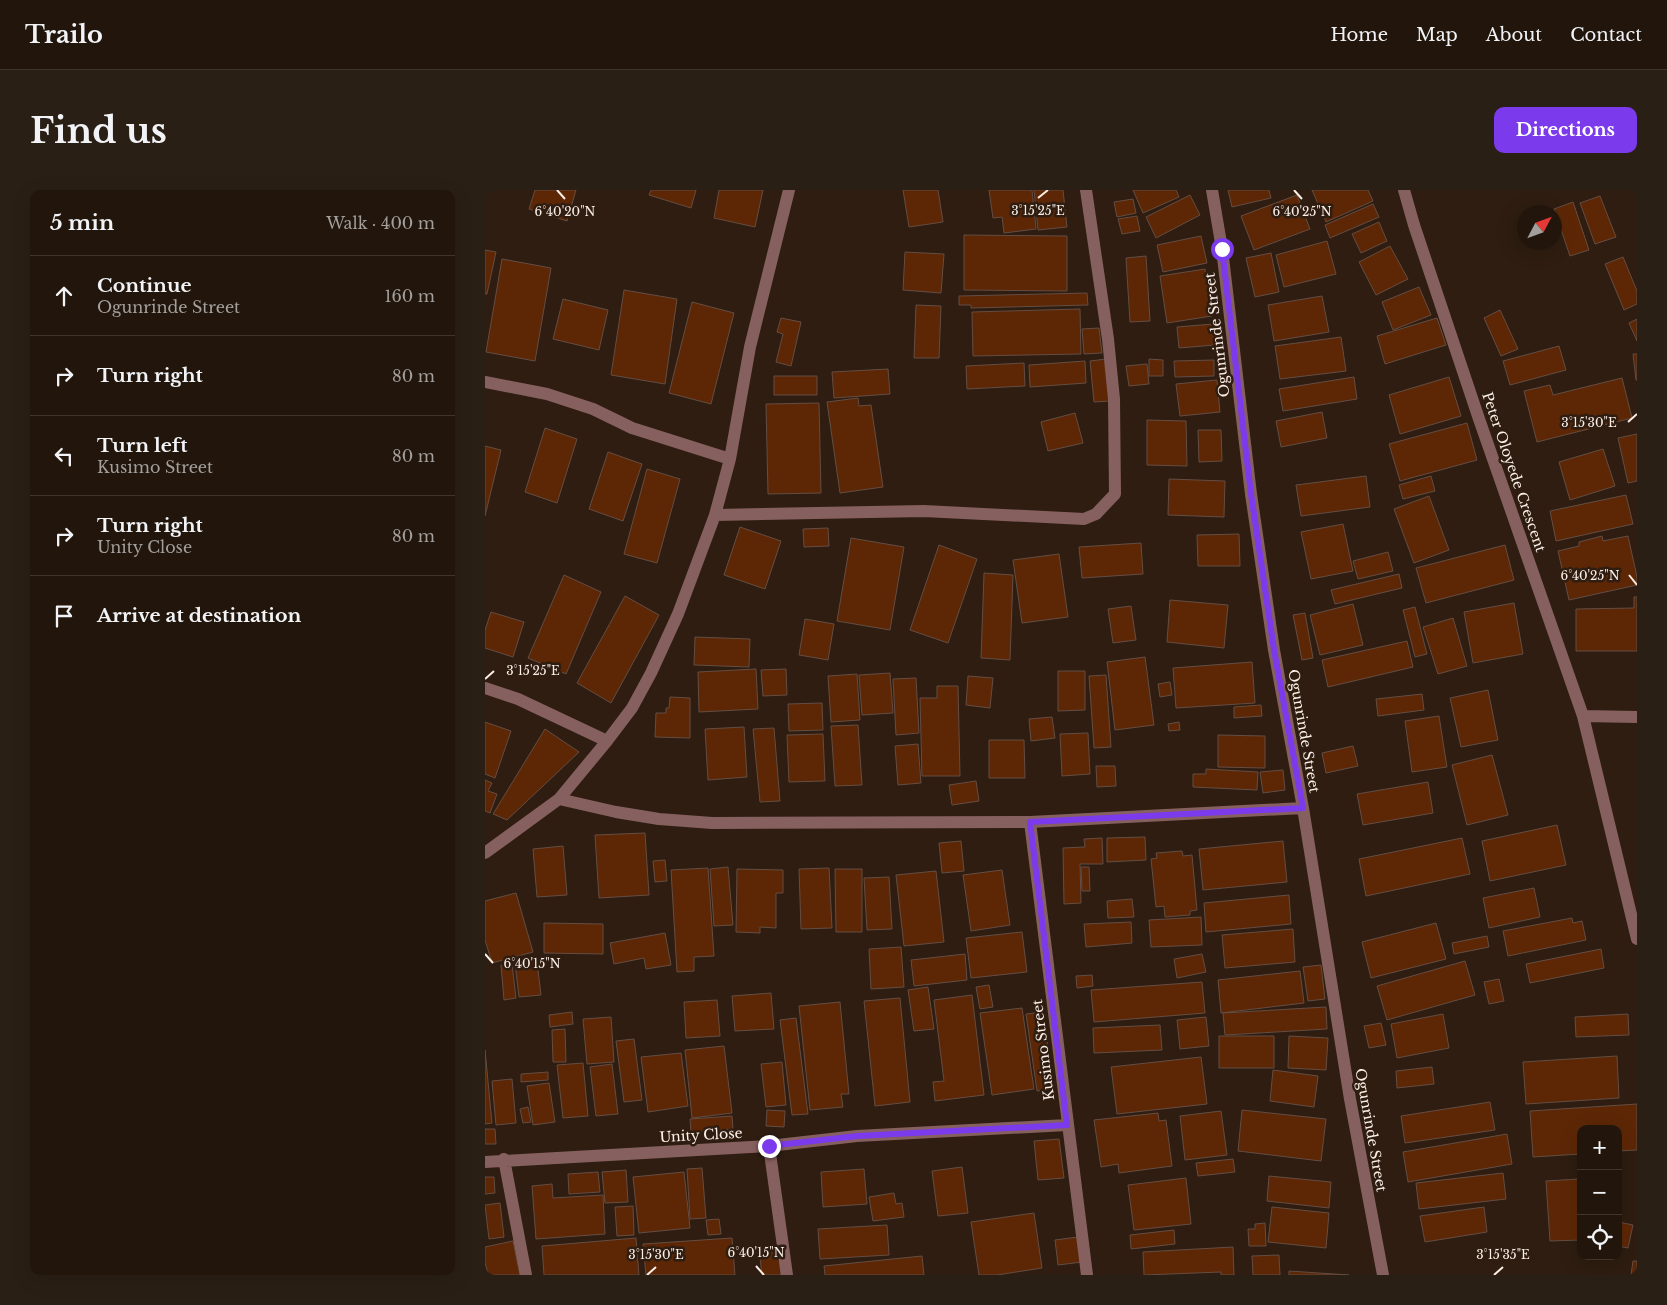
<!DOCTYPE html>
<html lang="en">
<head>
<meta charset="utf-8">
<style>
	body { margin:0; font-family:"Libre Baskerville",serif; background:#2a1f15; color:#f1f3f6 }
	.controls { position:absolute; right:15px; bottom:15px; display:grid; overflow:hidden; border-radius:10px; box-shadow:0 5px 20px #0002 }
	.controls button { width:45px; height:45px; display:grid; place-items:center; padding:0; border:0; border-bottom:1px solid #3f352d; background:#22160c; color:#f1f3f6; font:25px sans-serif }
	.compass { position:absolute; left:1032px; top:15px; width:45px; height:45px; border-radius:50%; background:#22160c; box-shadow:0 5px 20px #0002; rotate:49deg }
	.stop { position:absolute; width:15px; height:15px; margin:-11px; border:4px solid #7c3aed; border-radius:50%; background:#fff }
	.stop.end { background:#7c3aed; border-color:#fff; box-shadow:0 1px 5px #0008 }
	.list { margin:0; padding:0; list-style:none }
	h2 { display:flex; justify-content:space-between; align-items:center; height:65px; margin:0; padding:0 20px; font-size:21px }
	h2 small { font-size:16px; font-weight:400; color:#a29f9d }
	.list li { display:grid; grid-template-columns:32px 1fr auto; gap:15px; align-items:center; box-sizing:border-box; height:80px; padding:0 20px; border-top:1px solid #3f352d }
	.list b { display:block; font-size:19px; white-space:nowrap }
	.list p { margin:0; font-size:16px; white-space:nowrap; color:#a29f9d }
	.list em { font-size:16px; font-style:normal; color:#a29f9d }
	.icon { flex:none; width:28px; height:28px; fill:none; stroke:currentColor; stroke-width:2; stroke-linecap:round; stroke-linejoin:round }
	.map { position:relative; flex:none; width:1152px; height:1085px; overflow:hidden; border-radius:10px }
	header { display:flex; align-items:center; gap:30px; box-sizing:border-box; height:70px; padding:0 25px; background:#22160c; border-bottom:1px solid #3f352d }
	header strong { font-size:24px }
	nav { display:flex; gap:28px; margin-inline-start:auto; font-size:18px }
	.intro { display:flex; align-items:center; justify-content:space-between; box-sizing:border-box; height:120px; padding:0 30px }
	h1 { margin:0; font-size:35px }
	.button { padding:12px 22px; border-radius:10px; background:#7c3aed; color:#fff; font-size:18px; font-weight:700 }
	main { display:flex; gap:30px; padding:0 30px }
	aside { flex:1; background:#22160c; border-radius:10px; box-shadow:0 5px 20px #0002 }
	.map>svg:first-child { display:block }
</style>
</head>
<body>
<header>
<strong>Trailo</strong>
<nav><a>Home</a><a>Map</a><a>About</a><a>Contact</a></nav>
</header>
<div class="intro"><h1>Find us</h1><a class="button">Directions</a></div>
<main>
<aside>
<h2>5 min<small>Walk · 400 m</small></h2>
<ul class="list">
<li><svg class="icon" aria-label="ahead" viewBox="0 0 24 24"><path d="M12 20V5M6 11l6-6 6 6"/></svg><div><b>Continue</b><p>Ogunrinde Street</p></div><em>160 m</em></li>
<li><svg class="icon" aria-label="right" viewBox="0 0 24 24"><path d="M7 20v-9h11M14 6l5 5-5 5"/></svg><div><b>Turn right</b></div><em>80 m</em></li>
<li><svg class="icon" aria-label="left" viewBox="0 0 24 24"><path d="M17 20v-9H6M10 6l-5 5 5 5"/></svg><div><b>Turn left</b><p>Kusimo Street</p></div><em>80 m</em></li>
<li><svg class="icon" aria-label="right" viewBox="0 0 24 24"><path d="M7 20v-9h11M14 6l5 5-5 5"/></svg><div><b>Turn right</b><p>Unity Close</p></div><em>80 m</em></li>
<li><svg class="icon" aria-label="arrive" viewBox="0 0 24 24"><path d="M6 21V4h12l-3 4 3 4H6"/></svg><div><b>Arrive at destination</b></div></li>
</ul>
</aside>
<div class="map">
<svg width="1152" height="1085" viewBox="0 0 1152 1085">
	<rect width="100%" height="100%" fill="#2e1d10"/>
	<path fill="#5d2706" stroke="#644d43" d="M50,0H91L82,31L44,19Z
		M166,0H211L206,18L164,5Z
		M234,0H278L270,37L229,28Z
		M418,0H453L458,32L424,37Z
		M504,0H547L551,39L519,43L517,27L508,28Z
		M549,0H578L582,37L553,40Z
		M648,0H691L694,7L658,23Z
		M743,0H784L786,8L747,17Z
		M827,0H883L888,11L841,32Z
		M705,5L715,25L671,48L661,27Z
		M812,5L825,39L769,60L756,26Z
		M1115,6L1131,47L1110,54L1095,13Z
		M648,9L651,23L632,27L629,12Z
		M1088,12L1104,60L1085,66L1069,19Z
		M888,14L894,27L845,48L840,35Z
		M652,26L655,41L637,44L633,29Z
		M894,32L902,51L876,63L867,44Z
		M479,45L582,46V101L479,100Z
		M716,46L722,73L678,82L672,55Z
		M842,51L851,84L799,97L791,65Z
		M905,56L923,89L891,105L874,72Z
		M0,60L11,62L2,104H0Z
		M420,62L459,64L456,103L418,100Z
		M786,63L794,102L770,107L761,68Z
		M661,66L665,131L645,132L641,68Z
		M1138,67L1152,101V114L1139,120L1120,74Z
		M17,69L66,78L50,171L1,162Z
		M720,79L727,126L682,133L675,86Z
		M934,97L946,125L908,140L897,112Z
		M139,100L192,109L180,194L126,185Z
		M602,103L603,115L486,118V115H474V106Z
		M837,106L844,142L789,151L783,115Z
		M78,109L123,120L114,160L68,149Z
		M207,112L249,123L226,214L184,203Z
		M431,115L456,116L454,168H429Z
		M595,119L596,164L488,166L487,122Z
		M1015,120L1033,159L1016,166L999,128Z
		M296,128L316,132L306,176L291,172L298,144L292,142Z
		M952,128L961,155L900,174L892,146Z
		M1152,129V151L1144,133Z
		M728,134L730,155L694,158L692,137Z
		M614,138L617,163L599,164L597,139Z
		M856,147L861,181L795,189L790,156Z
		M1074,156L1081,180L1025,195L1018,171Z
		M1148,164H1152V190H1151Z
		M621,169L625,211L609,212L605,171Z
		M664,169L678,170V186H664Z
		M729,170V186L690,187L689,171Z
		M600,171L601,193L545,197L544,175Z
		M539,173L540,196L482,199L481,176Z
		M662,174L664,194L644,196L641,176Z
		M403,179L405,204L349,208L347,182Z
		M289,186H332V205H289Z
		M869,187L872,209L798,221L794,199Z
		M964,187L976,226L915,244L904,205Z
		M1137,188L1147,228L1052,252L1039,201L1065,195L1068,205Z
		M732,190L735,222L695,226L691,194Z
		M373,208L374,216L386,215L398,297L355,303L342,212Z
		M334,213L336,303L283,304L281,214Z
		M837,222L842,248L796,257L791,231Z
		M590,223L598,253L563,261L556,232Z
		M662,230L701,231L702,276L662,275Z
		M982,233L992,270L915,291L904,254Z
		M60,238L92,249L72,313L40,302Z
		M713,240H736L737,271L714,272Z
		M1152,244V291L1143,293L1133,248Z
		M0,256L16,260L0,326Z
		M1118,259L1130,296L1085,310L1074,272Z
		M123,262L157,274L138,331L104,319Z
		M162,279L195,289L172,373L139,364Z
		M881,286L885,317L816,326L811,295Z
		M946,286L950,301L918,309L914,295Z
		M684,289L740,291L739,327L683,325Z
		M1141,305L1148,334L1071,351L1065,321Z
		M944,306L964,360L929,373L909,319Z
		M858,334L868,381L826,389L816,342Z
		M255,337L296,351L280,399L239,385Z
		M343,338L344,356L319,357L318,339Z
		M754,344L755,376H713L712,345Z
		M1117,346L1118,351L1143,346L1152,387V395L1084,410L1073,361L1094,356V352Z
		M366,348L419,357L405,440L352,431Z
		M656,353L658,384L597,388L594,357Z
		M454,355L492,369L463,453L425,440Z
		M1020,355L1029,390L941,413L931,378Z
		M903,362L908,381L873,389L868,371Z
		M574,364L583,427L537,433L528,370Z
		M499,383L528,385L525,470L496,468Z
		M914,384L917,398L850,414L846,400Z
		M79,385L116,402L81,484L43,468Z
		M140,406L174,425L126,513L92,493Z
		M1149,407H1152V461H1091V419L1149,418Z
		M685,410L743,415L739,458L682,452Z
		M1029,413L1038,464L988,473L979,422Z
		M868,414L878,455L835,465L825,425Z
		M646,416L651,450L628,453L623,419Z
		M930,417L942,464L930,467L918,420Z
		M6,422L39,432L28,467L0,458V440Z
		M820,423L828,468L817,470L808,425Z
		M968,428L982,476L953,484L938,437Z
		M320,429L349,434L343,470L314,465Z
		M210,447L265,449L264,477L209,475Z
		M922,451L928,477L843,497L837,470Z
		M660,467L669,535L630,540L622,472Z
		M767,472L770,513L691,518L688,478Z
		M271,479L273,519L214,522L213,482Z
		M301,479L302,505L278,506L276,480Z
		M573,481H600V520L573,521Z
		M405,483L408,523L377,525L374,485Z
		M372,484L375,530L346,532L343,486Z
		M621,485L626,557L609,558L604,486Z
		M483,486L508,488L505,518L481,515Z
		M431,488L434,543L411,545L408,489Z
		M685,492L687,505L675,507L673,494Z
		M452,496H473L475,586H437L435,508H452Z
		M1003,500L1013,550L976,557L965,508Z
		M937,504L939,520L893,526L891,509Z
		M185,507L205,508V548L170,547L171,523H181V518H184Z
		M337,513L338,540L304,541L303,514Z
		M776,515L777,526L749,528V517Z
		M954,526L962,577L927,582L920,531Z
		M567,527L570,548L546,551L544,529Z
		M0,532L26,541L10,588L0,584Z
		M694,532L695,540L684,541L683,534Z
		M373,535L377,595L350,596L346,536Z
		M259,537L262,587L223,590L220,539Z
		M289,538L295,611L275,612L268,539Z
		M60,539L94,562L22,630L8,624Z
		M603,543L605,584L577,586L575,544Z
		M338,544L340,591L304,592L302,545Z
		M733,545L780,546V578L733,577Z
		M504,550H539L540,588H504Z
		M433,554L436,593L413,595L410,556Z
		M868,556L873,576L841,583L837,563Z
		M1007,565L1023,625L982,635L967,575Z
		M611,576H630L631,596L612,597Z
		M721,579L773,582L772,600L708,597V584H721Z
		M798,580L800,600L778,603L775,582Z
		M0,590L7,593L3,601L12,604L5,623L0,621Z
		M491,591L494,611L467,615L464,595Z
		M943,592L948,623L878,635L872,604Z
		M1072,635L1081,675L1005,691L997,651Z
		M160,643L164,705L114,708L110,645Z
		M660,647L661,670L622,672V648Z
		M617,648L618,674H595L596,713L579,714L578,658L600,657L599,649Z
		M977,648L985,684L881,706L874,669Z
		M476,651L479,681L457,683L454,653Z
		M798,651L802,692L718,700L714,659Z
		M78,656L82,705L52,707L48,659Z
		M697,661L698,666L707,665L712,720L705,721V725L680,727L679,716L671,717L666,669L672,668L671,663Z
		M180,670L182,691L170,692L168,671Z
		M243,677L248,735L229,736L225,679Z
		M596,677H604L605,701H597Z
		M223,678L229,766L209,767V781L192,782L186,680Z
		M344,678L347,738L316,739L314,679Z
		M252,679L298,680V703H291V738L275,737V743L251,742Z
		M350,679H377V742H351Z
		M517,680L525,735L486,741L478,685Z
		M451,681L459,752L419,756L411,685Z
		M404,687L407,739L382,740L379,688Z
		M1049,698L1055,727L1004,738L998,708Z
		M31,703L48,762L7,773L0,750V711Z
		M804,705L806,734L721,742L719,713Z
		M647,709L649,727L623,728L622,711Z
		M716,727L717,755L666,757L664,730Z
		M1087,728L1088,733L1097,731L1101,750L1023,766L1018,741Z
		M646,732L647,753L601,757L599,734Z
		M59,733L118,734V764L59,763Z
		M951,733L961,769L886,788L877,752Z
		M808,739L810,772L740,778L737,745Z
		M537,742L542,782L486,788L481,748Z
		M180,743L186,775L161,779L159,768L129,774L125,753Z
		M1002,746L1004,757L969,764L967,753Z
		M416,757L419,797L386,799L384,759Z
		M1116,759L1119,778L1045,793L1041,774Z
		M480,764L482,790L429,796L426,770Z
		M717,764L721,782L692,788L689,769Z
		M980,771L990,805L902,830L892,796Z
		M52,772L56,805L34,807L30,774Z
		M27,774L31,808L19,810L16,775Z
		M836,775L840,809L823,811L818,777Z
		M815,781L819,813L736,823L733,790Z
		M607,785L608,796L592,798L591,786Z
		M1014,789L1019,811L1004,814L999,792Z
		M717,792L720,823L609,832L606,800Z
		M504,795L508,817L495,819L491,797Z
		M443,797L449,839L429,841L423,800Z
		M286,803L289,839L250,841L247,806Z
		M487,805L499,905L450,911L448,892L459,891L449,810Z
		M415,808L425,912L390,916L379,811Z
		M232,810L235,846L201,848L199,812Z
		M355,812L364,904H356L358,917L325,920L314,816Z
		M841,817L842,839L740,845L738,823Z
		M537,818L549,899L507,905L495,823Z
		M87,822L88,834L65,837L64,825Z
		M558,822L569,899L552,901L541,824Z
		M958,824L964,858L912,868L906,834Z
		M1143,824L1144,845L1091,847L1090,827Z
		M126,827L129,872L102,874L98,829Z
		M721,827L724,856L695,859L692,830Z
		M311,828L323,924L307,925L295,830Z
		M896,833L901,855L884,858L879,836Z
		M675,835L677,860L609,863L608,838Z
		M80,839L81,872H68L67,840Z
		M734,846H789V878H734Z
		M804,846L843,848L841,880L803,878Z
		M149,849L157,910L139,912L131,851Z
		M239,856L247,923L207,928L200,860Z
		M0,860L7,933L0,934Z
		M196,863L203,916L163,922L156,867Z
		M1132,866L1134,908L1041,914L1038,872Z
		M716,867L722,914L632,924L626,877Z
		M297,872L301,915L281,917L276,874Z
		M98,873L103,926L78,928L72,875Z
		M127,874L133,924L111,926L105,877Z
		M947,877L949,894L912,898L911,881Z
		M788,880L833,886L829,917L785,911Z
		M63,882V890L36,892V884Z
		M27,889L31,933L11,935L7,891Z
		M64,893L70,932L48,935L42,896Z
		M1005,912L1010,940L920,953L916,926Z
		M1152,914V960L1133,961V939H1096V964L1048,967L1045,921Z
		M43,917L46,932L38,933L35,919Z
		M282,920L300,921L299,937L281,936Z
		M757,920L841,929L836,971L753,961Z
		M736,921L742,965L700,970L695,926Z
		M673,923L674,931L681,930L687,976L634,983L633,974L616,977L609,930Z
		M247,926L248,939L206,942L205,929Z
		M0,939H10L11,954H0Z
		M1022,944L1027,974L923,992L918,962Z
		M574,949L579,988L553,990L549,951Z
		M748,969L750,982L713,986L711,973Z
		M477,977L483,1023L453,1026L447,981Z
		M217,978L221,1028L205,1029L202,979Z
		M379,979L382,1014L338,1017L336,982Z
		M141,980L143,1012L120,1013L117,982Z
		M113,982L115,1002L84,1004L83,984Z
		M199,982L205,1038L154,1043L148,987Z
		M1018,983L1021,1009L934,1019L931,993Z
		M784,986L846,992L844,1018L782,1011Z
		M0,987H9L10,1003L0,1004Z
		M701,988L706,1034L649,1040L643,995Z
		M1094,989L1096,1050L1065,1051L1061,991Z
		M67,994L68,1008L118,1005L120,1044L51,1049L47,996Z
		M409,1003L411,1014L417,1013L419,1027L388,1031L384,1007Z
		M15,1013L19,1047L4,1049L0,1015Z
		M148,1016L149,1045L132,1046L130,1017Z
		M787,1017L844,1023L841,1058L783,1052Z
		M999,1017L1002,1042L940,1052L935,1026Z
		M549,1023L557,1078L512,1085H494L486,1032Z
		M234,1029L236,1044L223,1045L221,1030Z
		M1134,1032L1148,1035L1143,1058L1133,1056Z
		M780,1033L781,1056H764L763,1039H770V1034Z
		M402,1035L404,1065L335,1069L333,1039Z
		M689,1040L690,1054L646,1059L645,1045Z
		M593,1047L597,1072L573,1075L570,1050Z
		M151,1048L154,1085H59L57,1056Z
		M247,1048L250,1085H161L158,1054Z
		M28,1051L35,1085H3L0,1072V1057Z
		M293,1057L296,1085H277L274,1059Z
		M748,1057L749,1085H736V1082L659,1085L658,1062Z
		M794,1065L795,1085H768L767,1066Z
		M437,1066L439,1085H340L339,1076Z
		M1148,1071H1152V1085H1146Z
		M804,1081L864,1085H804Z"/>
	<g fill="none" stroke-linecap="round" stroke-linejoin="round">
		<path stroke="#86605e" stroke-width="12" d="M727,0L737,59L766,304L789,460L818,618L865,909L898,1085
			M919,0L929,35L994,229L1098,526L1152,749
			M0,192L62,204L108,219L147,238L245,269
			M230,325L439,321L599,329L611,324L630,304L629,209L623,149L601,0
			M0,498L33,509L122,551
			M1098,526L1152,527
			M74,609L131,622L174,629L227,633L545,632L818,618
			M545,632L602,1085
			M0,663L74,609L122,551L147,518L166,483L193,424L230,325L245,269L265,157L304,0
			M284,956L302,1085
			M19,969L41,1085
			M0,972L284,956L372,946L582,935"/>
	</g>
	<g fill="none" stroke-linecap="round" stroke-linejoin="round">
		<path stroke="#7c3aed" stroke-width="6" d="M284,956L372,946L582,935L545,632L818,618L789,460L766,304L737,59"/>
	</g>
	<path fill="none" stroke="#fbefe7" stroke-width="2" d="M72,0L80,9M809,0L817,9M553,8L563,0M1143,232L1152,224M1144,385L1152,395M0,489L9,481M0,764L8,773M271,1076L279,1085M162,1085L171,1077M1009,1085L1018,1077"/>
	<g text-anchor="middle" stroke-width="5" stroke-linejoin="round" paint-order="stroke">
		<g font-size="14" fill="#fbefe7" stroke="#2e1d10">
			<text transform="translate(732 145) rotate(-97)" y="5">Ogunrinde Street</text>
			<text transform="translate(1029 282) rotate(71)" y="5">Peter Oloyede Crescent</text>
			<text transform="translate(819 541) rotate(80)" y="5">Ogunrinde Street</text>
			<text transform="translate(558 860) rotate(-97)" y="5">Kusimo Street</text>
			<text transform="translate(886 940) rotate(80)" y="5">Ogunrinde Street</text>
			<text transform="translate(216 945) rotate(-3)" y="5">Unity Close</text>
		</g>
	</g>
	<g font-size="12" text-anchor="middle" fill="#fbefe7" stroke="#2e1d10" stroke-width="5" stroke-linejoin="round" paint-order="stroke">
		<text x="553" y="25">3°15'25"E</text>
		<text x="80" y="26">6°40'20"N</text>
		<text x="817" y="26">6°40'25"N</text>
		<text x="1104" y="237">3°15'30"E</text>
		<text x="1105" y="390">6°40'25"N</text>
		<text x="48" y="485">3°15'25"E</text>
		<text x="47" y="778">6°40'15"N</text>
		<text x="271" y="1067">6°40'15"N</text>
		<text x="171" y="1069">3°15'30"E</text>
		<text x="1018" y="1069">3°15'35"E</text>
	</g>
</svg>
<div class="controls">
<button>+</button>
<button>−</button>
<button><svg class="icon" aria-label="locate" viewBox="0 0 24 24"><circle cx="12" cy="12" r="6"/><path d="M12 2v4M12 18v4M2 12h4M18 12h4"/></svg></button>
</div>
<svg class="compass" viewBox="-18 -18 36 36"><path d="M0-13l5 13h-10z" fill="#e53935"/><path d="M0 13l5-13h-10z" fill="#a29f9d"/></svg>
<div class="stop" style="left:737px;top:59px"></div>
<div class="stop end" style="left:284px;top:956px"></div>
</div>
</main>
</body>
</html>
